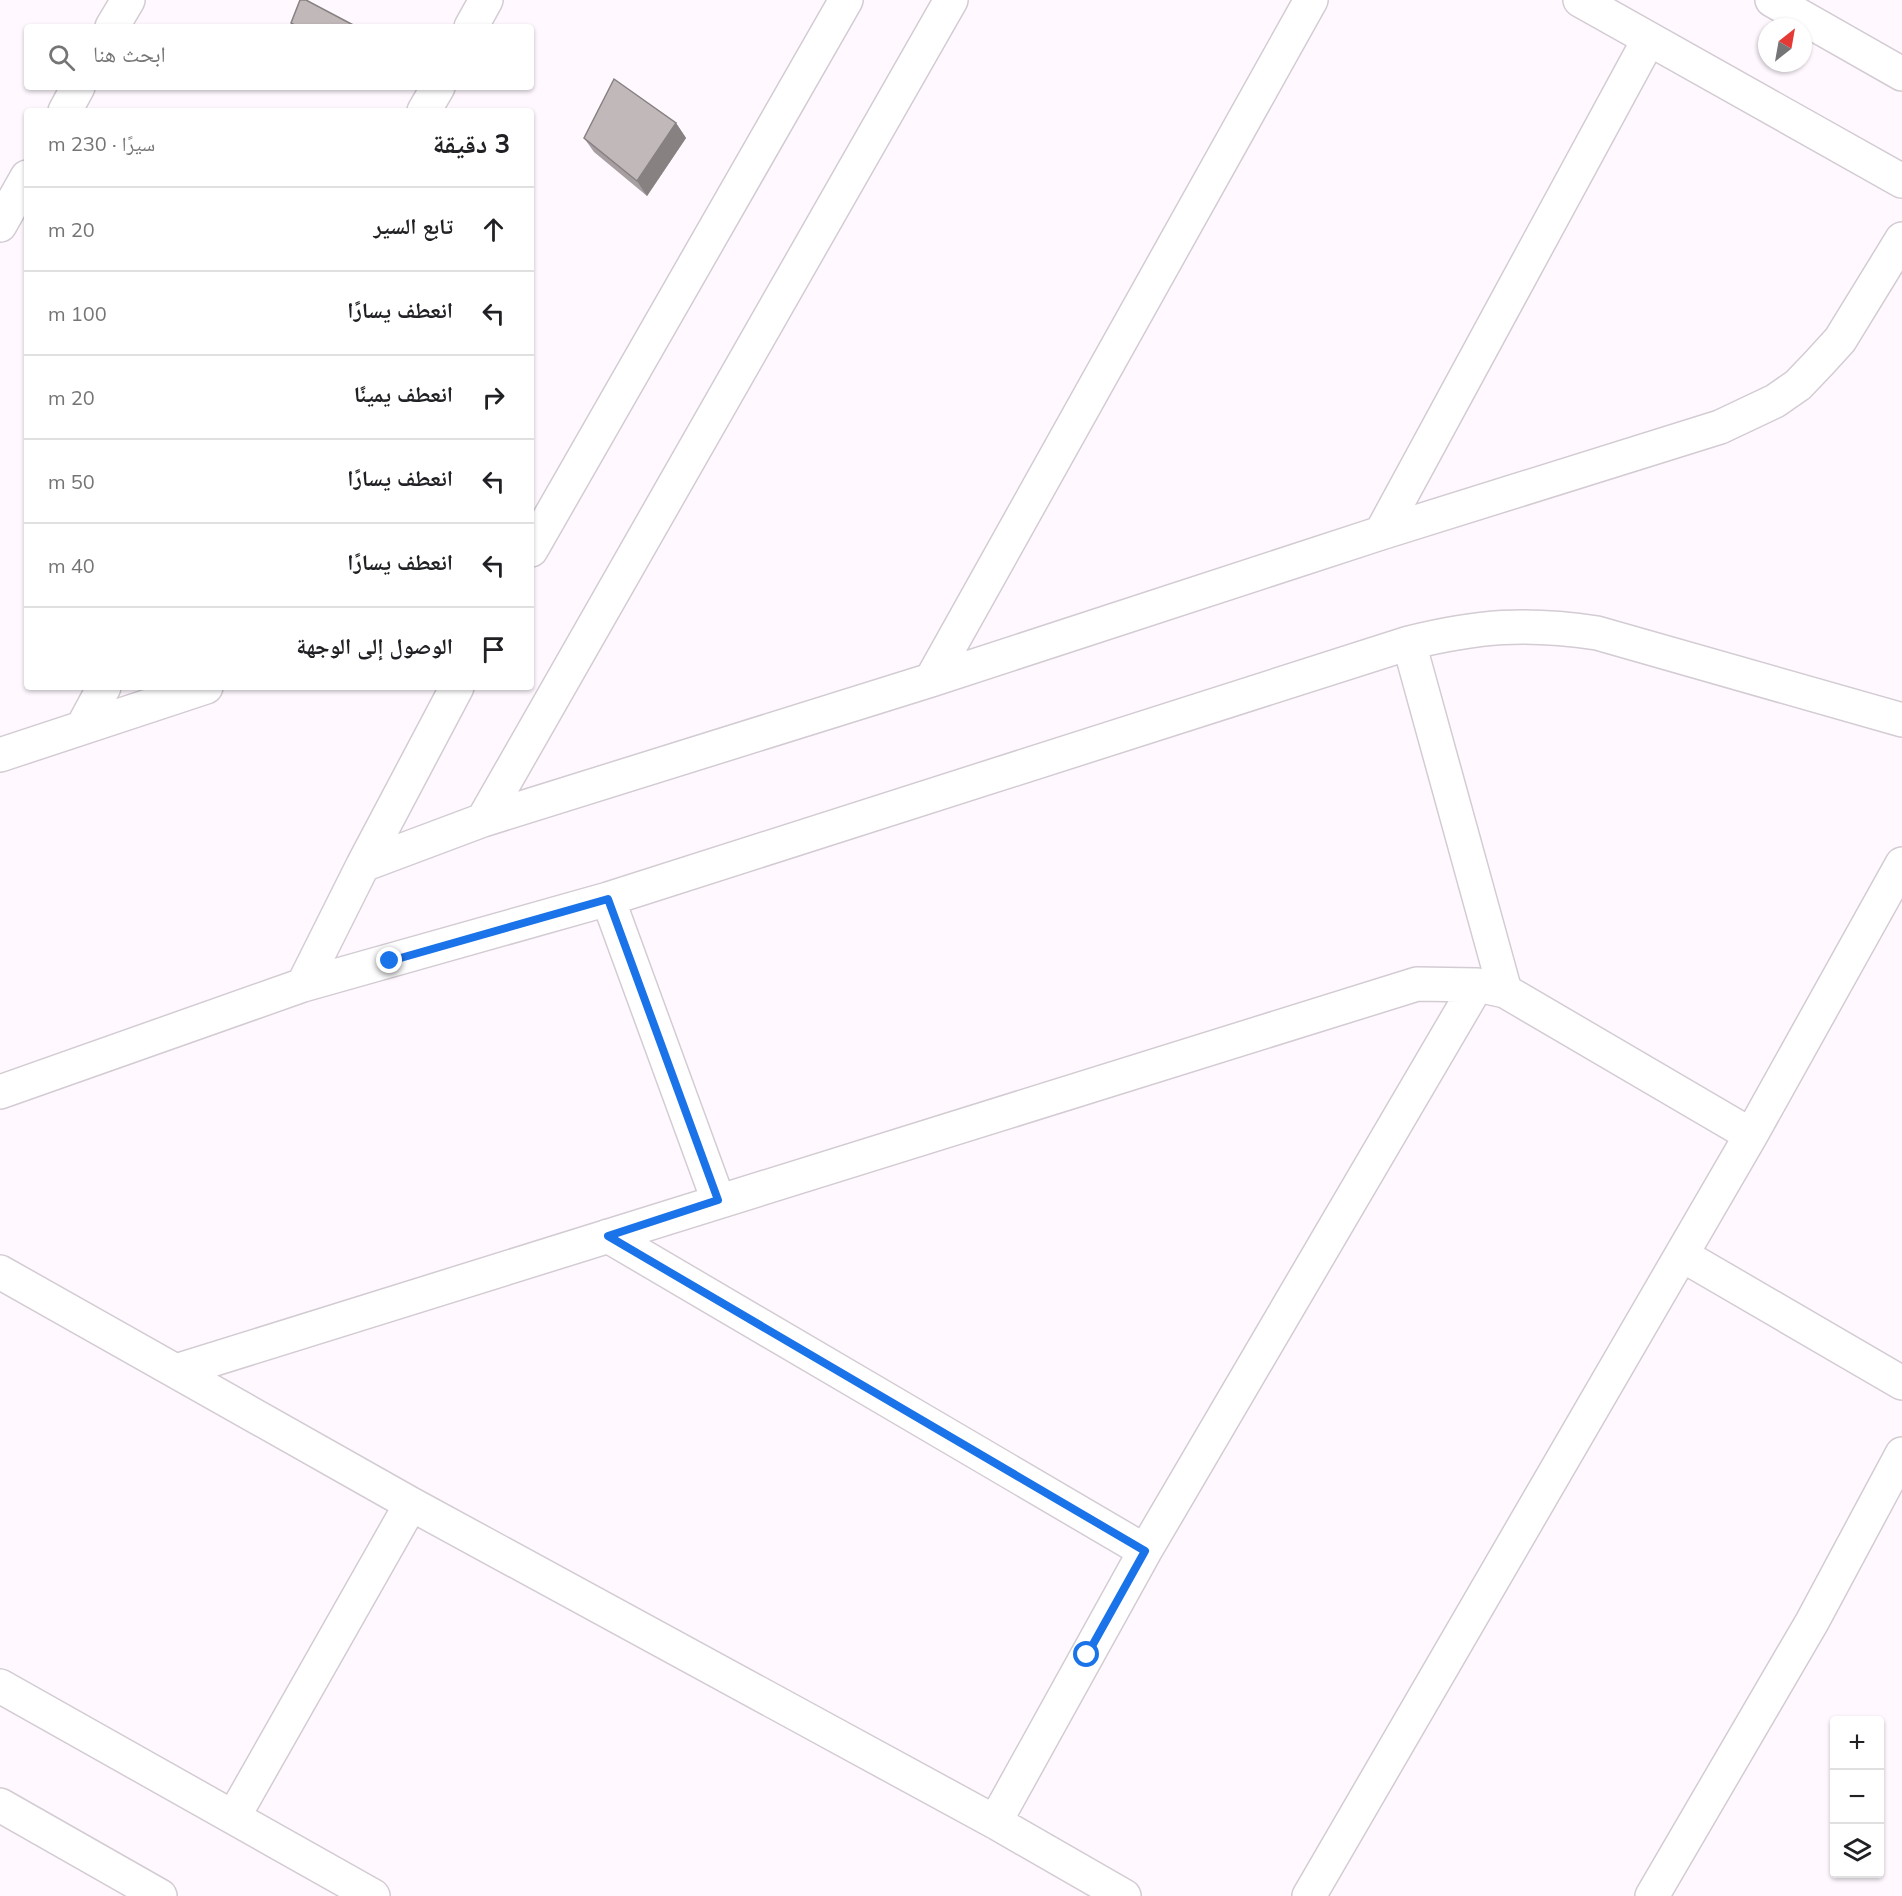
<!DOCTYPE html>
<html lang="ar">
<head>
<meta charset="utf-8">
<style>
	body { margin:0; font-family:Mulish,"Noto Naskh Arabic",sans-serif; background:#f2f2f2; color:#202124; direction:rtl }
	.controls { position:absolute; right:18px; bottom:18px; display:grid; overflow:hidden; border-radius:6px; box-shadow:0 2px 4px #0004 }
	.controls button { width:54px; height:54px; display:grid; place-items:center; padding:0; border:0; border-bottom:2px solid #e0e0e0; background:#fff; color:#202124; font:30px sans-serif }
	.compass { position:absolute; left:1758px; top:18px; width:54px; height:54px; border-radius:50%; background:#fff; box-shadow:0 2px 4px #0004; rotate:31deg }
	.stop { position:absolute; width:18px; height:18px; margin:-14px; border:4px solid #1a73e8; border-radius:50%; background:#fff }
	.stop.end { background:#1a73e8; border-color:#fff; box-shadow:0 2px 6px #0008 }
	.list { margin:0; padding:0; list-style:none }
	h2 { display:flex; justify-content:space-between; align-items:center; height:78px; margin:0; padding:0 24px; font-size:26px }
	h2 small { font-size:20px; font-weight:400; color:#757577 }
	.list li { display:grid; grid-template-columns:39px 1fr auto; gap:18px; align-items:center; box-sizing:border-box; height:84px; padding:0 24px; border-top:2px solid #e0e0e0 }
	.list b { display:block; font-size:22px; white-space:nowrap }
	.list em { font-size:20px; font-style:normal; color:#757577 }
	.icon { flex:none; width:33px; height:33px; fill:none; stroke:currentColor; stroke-width:2; stroke-linecap:round; stroke-linejoin:round }
	.map { position:relative; flex:none; width:1902px; height:1896px; overflow:hidden; direction:ltr }
	.search { position:absolute; background:#fff; box-shadow:0 2px 4px #0004; left:24px; top:24px; width:510px; height:66px; display:flex; align-items:center; gap:15px; box-sizing:border-box; padding:0 21px; border-radius:6px; color:#757577; font-size:22px }
	.panel { position:absolute; background:#fff; box-shadow:0 2px 4px #0004; left:24px; top:108px; width:510px; height:582px; border-radius:6px; direction:rtl }
	.map>svg:first-child { display:block }
</style>
</head>
<body>
<div class="map">
<svg width="1902" height="1896" viewBox="0 0 1902 1896">
	<rect width="100%" height="100%" fill="#fff9ff"/>
	<g fill="none" stroke-linecap="round" stroke-linejoin="round">
		<defs>
			<path id="street" d="M1580,0L1902,181
				M1772,0L1902,74
				M112,27L128,0
				M471,27L486,0
				M65,111L78,87
				M424,111L438,87
				M0,225L27,177
				M1381,533L1649,39
				M531,550L846,0
				M1409,643L1505,991
				M931,680L1311,0
				M83,726L104,687
				M0,755L206,687
				M483,820L951,0
				M363,865L483,820L931,680L1381,533L1720,427L1775,401L1798,385L1819,363L1840,340L1902,239
				M608,899L718,1200
				M303,985L363,865L457,687
				M0,1092L303,985L608,899L1409,643C1478,626 1526,622 1597,633L1902,720
				M608,1236L1145,1551
				M1682,1255L1902,1383
				M0,1272L411,1504L995,1822L1124,1896
				M176,1371L1417,984L1477,985L1505,991L1751,1135
				M234,1816L411,1504
				M995,1822L1145,1551L1477,985
				M1309,1896L1751,1135L1902,864
				M1652,1896L1812,1622L1902,1454"/>
			<path id="secondary" d="M0,1686L373,1896
				M0,1805L160,1896"/>
		</defs>
		<use href="#street" stroke="#d3ccd3" stroke-width="36"/>
		<use href="#secondary" stroke="#d3ccd3" stroke-width="36"/>
		<use href="#street" stroke="#fff" stroke-width="33"/>
		<use href="#secondary" stroke="#fff" stroke-width="33"/>
	</g>
	<path fill="#a69ea0" d="M676,123L686,138L647,196L594,152L584,138Z"/>
	<path fill="#878182" d="M676,123L686,138L647,196L637,181Z"/>
	<path fill="#c1b8ba" stroke="#878182" stroke-width="1.5" d="M300,0H306L357,27H298L291,23Z
		M614,79L676,123L637,181L584,138Z"/>
	<g fill="none" stroke-linecap="round" stroke-linejoin="round">
		<path stroke="#1a73e8" stroke-width="8" d="M390,961L608,899L718,1200L608,1236L1145,1551L1087,1655"/>
	</g>
</svg>
<div class="controls">
<button>+</button>
<button>−</button>
<button><svg class="icon" aria-label="layers" viewBox="0 0 24 24"><path d="M12 4l9 5-9 5-9-5zM3 14l9 5 9-5"/></svg></button>
</div>
<svg class="compass" viewBox="-18 -18 36 36"><path d="M0-13l5 13h-10z" fill="#e53935"/><path d="M0 13l5-13h-10z" fill="#757577"/></svg>
<div class="stop" style="left:1087px;top:1655px"></div>
<div class="stop end" style="left:390px;top:961px"></div>
<div class="search"><svg class="icon" aria-label="search" viewBox="0 0 24 24"><circle cx="10" cy="10" r="6"/><path d="M15 15l6 6"/></svg>ابحث هنا</div>
<section class="panel">
<h2>3 دقيقة<small>سيرًا · 230 m</small></h2>
<ul class="list">
<li><svg class="icon" aria-label="ahead" viewBox="0 0 24 24"><path d="M12 20V5M6 11l6-6 6 6"/></svg><div><b>تابع السير</b></div><em>20 m</em></li>
<li><svg class="icon" aria-label="left" viewBox="0 0 24 24"><path d="M17 20v-9H6M10 6l-5 5 5 5"/></svg><div><b>انعطف يسارًا</b></div><em>100 m</em></li>
<li><svg class="icon" aria-label="right" viewBox="0 0 24 24"><path d="M7 20v-9h11M14 6l5 5-5 5"/></svg><div><b>انعطف يمينًا</b></div><em>20 m</em></li>
<li><svg class="icon" aria-label="left" viewBox="0 0 24 24"><path d="M17 20v-9H6M10 6l-5 5 5 5"/></svg><div><b>انعطف يسارًا</b></div><em>50 m</em></li>
<li><svg class="icon" aria-label="left" viewBox="0 0 24 24"><path d="M17 20v-9H6M10 6l-5 5 5 5"/></svg><div><b>انعطف يسارًا</b></div><em>40 m</em></li>
<li><svg class="icon" aria-label="arrive" viewBox="0 0 24 24"><path d="M6 21V4h12l-3 4 3 4H6"/></svg><div><b>الوصول إلى الوجهة</b></div></li>
</ul>
</section>
</div>
</body>
</html>
